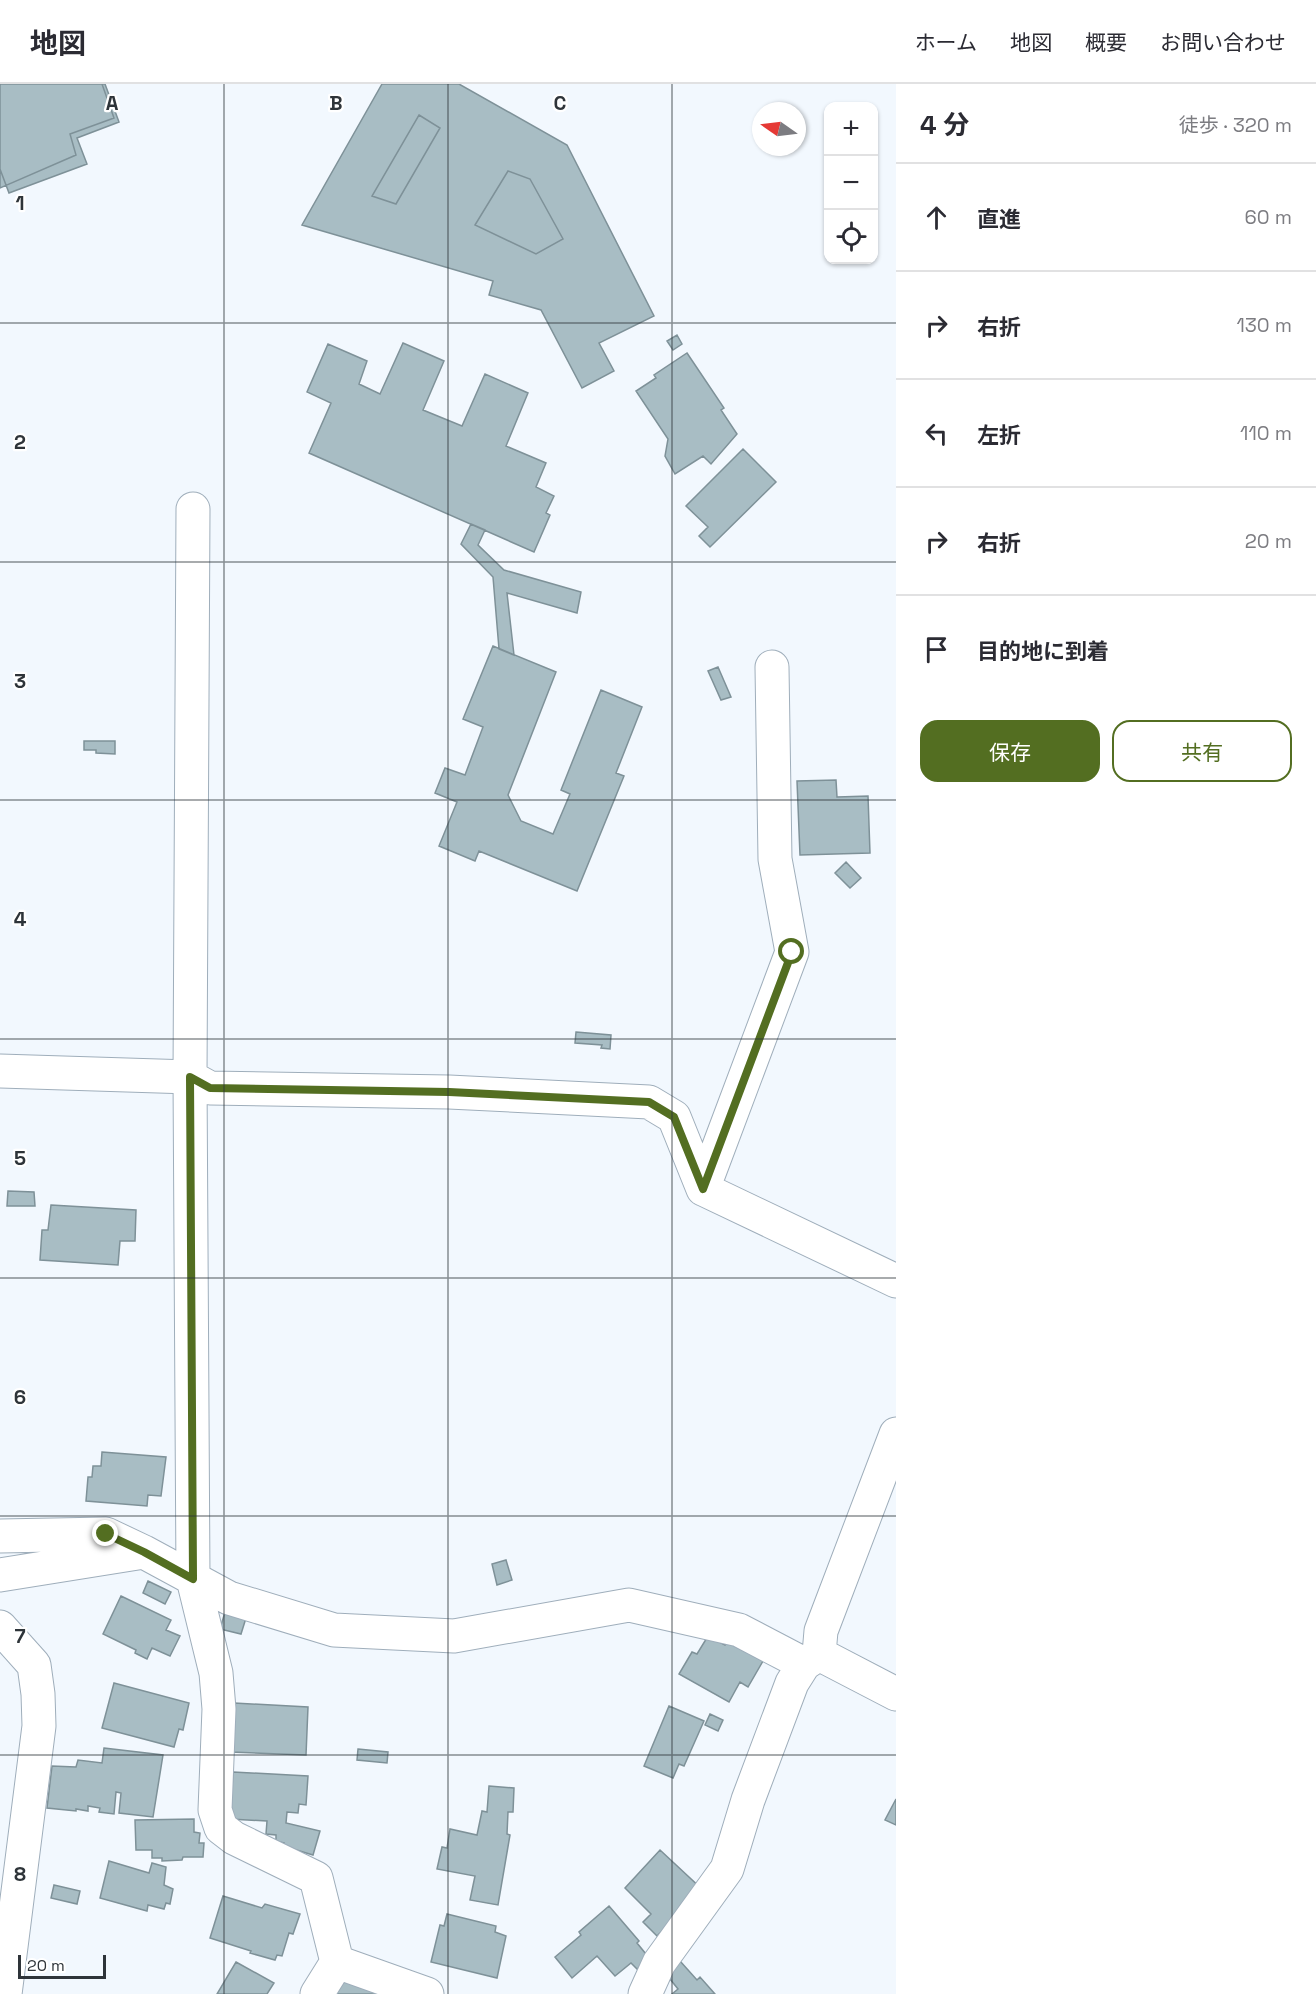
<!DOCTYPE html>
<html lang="ja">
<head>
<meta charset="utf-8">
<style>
	body { margin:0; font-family:"Space Grotesk","Noto Sans JP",sans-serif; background:#f2f2f3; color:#2b2b33 }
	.controls { position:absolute; right:18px; top:18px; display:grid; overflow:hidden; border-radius:12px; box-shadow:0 2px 4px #0004 }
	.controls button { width:54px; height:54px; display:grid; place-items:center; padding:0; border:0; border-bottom:2px solid #e1e1e2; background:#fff; color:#2b2b33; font:30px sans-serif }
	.compass { position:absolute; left:752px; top:18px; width:54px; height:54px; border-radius:50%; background:#fff; box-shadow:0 2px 4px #0004; rotate:284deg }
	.scale { position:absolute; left:18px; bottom:15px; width:88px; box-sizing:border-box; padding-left:6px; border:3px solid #2e3439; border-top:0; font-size:16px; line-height:21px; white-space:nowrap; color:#2e3439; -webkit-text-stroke:4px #fff; paint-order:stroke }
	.stop { position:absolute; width:18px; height:18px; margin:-14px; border:4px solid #536e21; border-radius:50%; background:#fff }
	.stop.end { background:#536e21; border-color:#fff; box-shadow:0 2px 6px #0008 }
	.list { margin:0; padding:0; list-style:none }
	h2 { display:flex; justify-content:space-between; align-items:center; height:78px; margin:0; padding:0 24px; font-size:26px }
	h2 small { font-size:20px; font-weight:400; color:#7c7c81 }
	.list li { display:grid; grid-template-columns:39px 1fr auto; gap:18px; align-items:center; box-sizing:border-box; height:108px; padding:0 24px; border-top:2px solid #e1e1e2 }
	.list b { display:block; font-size:22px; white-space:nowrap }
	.list em { font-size:20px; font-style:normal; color:#7c7c81 }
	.actions { display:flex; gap:12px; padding:18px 24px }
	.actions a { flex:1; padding:14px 0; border:2px solid #536e21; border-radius:18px; text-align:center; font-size:21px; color:#536e21 }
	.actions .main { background:#536e21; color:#fff }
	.icon { flex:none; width:33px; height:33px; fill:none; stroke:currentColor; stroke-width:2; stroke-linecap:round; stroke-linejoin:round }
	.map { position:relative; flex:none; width:896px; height:1910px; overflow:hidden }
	header { display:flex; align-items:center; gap:36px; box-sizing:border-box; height:84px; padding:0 30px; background:#fff; border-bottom:2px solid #e1e1e2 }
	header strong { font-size:28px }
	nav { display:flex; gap:33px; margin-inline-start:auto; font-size:21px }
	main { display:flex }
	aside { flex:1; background:#fff }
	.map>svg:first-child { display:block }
</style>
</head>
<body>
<header>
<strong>地図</strong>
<nav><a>ホーム</a><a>地図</a><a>概要</a><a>お問い合わせ</a></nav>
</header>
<main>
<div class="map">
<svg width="896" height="1910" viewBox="0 0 896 1910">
	<rect width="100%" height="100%" fill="#f2f8fe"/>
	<path fill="#a8bdc4" stroke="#7e9198" stroke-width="1.5" d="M0,0H102L114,34L70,50L76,71L0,104Z
		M0,0H105L119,38L77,54L87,80L9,109L0,85Z
		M382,0H459L567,61L654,232L599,259L614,287L582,304L541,226L489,211L493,197L302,141Z
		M419,31L440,44L396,120L372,112Z
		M508,87L530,95L563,155L536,170L475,141Z
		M677,251L682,260L673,266L667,257Z
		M403,259L444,277L423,326L462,342L485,290L528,309L506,362L546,379L536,403L554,412L546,429L550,431L534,468L309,369L331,319L307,308L328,260L367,277L359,300L380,310Z
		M687,269L724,324L721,326L737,350L711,380L703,372L675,390L665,372L668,355L636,307L656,294L654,291Z
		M743,365L776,398L710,463L699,452L708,443L686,422Z
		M471,440L485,446L478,461L504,486L581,508L577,529L507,509L514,571L499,565L493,493L461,460Z
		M493,562L556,588L508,711L521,737L553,750L570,710L561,706L601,606L642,623L616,689L624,692L577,807L479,767L475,777L439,762L457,718L435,709L445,684L465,691L483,643L463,635Z
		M718,583L731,613L721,616L708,587Z
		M84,657H115V670L96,669V666H84Z
		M836,696L837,713L868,712L870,769L800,771L797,697Z
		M846,778L861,794L850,804L835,789Z
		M576,948L611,951L610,965L601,964L602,961L575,959Z
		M8,1107L34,1108L35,1122H7Z
		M51,1121L136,1126L135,1157H120L118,1181L40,1176L42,1146H48Z
		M102,1368L166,1373L161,1412L148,1411L147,1422L86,1417L88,1393H92L93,1382H101Z
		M506,1476L512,1496L497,1501L492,1480Z
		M148,1497L171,1508L165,1520L143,1509Z
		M121,1512L171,1536L166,1546L180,1552L170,1572L152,1564L147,1575L135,1569L136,1566L103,1550Z
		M225,1528L246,1534L241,1550L220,1545Z
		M708,1552L725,1561L728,1557L763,1577L748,1603L740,1598L729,1618L679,1590L692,1568L697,1570Z
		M114,1599L189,1619L183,1646L179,1645L174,1663L102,1644Z
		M234,1619L308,1623L306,1671L231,1668Z
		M669,1622L704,1637L684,1682L679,1680L673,1694L644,1682Z
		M710,1630L723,1636L718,1647L705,1641Z
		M104,1664L163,1671L153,1733L119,1729L121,1709L116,1708L114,1730L99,1728L100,1724L88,1722V1727L76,1725V1727L47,1724L52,1682L76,1683L78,1676L102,1679Z
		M358,1665L388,1668L387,1679L357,1676Z
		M233,1688L308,1692L306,1721L299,1720L298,1729L287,1728L286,1739L320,1747L313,1771L283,1762L284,1759L276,1757V1751L266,1750L267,1737L230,1735Z
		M489,1702L514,1704L513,1728H508L507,1750L510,1751L498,1821L470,1816L475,1792L437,1785L442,1763L447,1764L450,1745L477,1751L482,1727L487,1728Z
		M896,1715V1741L885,1736Z
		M194,1735V1748L200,1749L199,1759H204L203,1773H183L182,1776L162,1777V1774H152V1766H136L135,1736Z
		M660,1766L705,1808L688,1821L657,1852L643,1838L651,1830L625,1804Z
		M109,1777L149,1789L152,1779L166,1783L164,1801L173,1805L170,1820L166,1819L164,1825L148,1821L147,1827L100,1814Z
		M54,1801L80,1807L77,1820L51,1814Z
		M223,1812L262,1824L265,1820L300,1830L293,1850L289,1849L282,1872L277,1871L275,1876L250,1869L251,1867L210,1854Z
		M609,1822L639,1857L637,1859L650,1875L637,1885L631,1879L615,1892L597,1872L572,1894L555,1873L581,1851L579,1848Z
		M447,1830L496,1842L495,1848L506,1852L497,1894L431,1878L440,1841L444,1842Z
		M680,1877L697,1896L700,1893L715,1910H672L678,1905L666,1890Z
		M236,1878L274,1899L267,1910H217Z
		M338,1892L398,1910H331Z"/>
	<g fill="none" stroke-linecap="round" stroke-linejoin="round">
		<defs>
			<path id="minor" d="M193,425L190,993L193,1495L216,1589L219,1625L215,1726L221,1744L234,1754L316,1794L337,1878L427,1910
				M0,987L190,993L210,1004L449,1008L649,1018L674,1033L703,1105L896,1197
				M703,1105L792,868L775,775L772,583
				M0,1452L106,1450L144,1468
				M0,1491L144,1468L229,1514L334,1546L454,1552L629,1521L739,1546L804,1580
				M819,1570L821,1547L896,1350
				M819,1570L896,1610
				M317,1910L337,1878
				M645,1910L659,1879L727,1785L748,1716L792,1599L804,1580L819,1570"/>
			<path id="tertiary" d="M0,1543L34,1581L38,1610L39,1642L5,1910"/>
		</defs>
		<use href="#minor" stroke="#9faebb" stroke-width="35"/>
		<use href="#tertiary" stroke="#9faebb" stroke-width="35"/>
		<use href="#minor" stroke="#fff" stroke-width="33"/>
		<use href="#tertiary" stroke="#fff" stroke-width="33"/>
	</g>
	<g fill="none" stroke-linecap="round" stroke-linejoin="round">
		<path stroke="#536e21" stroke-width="8" d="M106,1450L144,1468L193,1495L190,993L210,1004L449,1008L649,1018L674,1033L703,1105L792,868"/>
	</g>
	<path fill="none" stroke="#2e3439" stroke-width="1.5" stroke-opacity="0.55" d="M224,0V1910M448,0V1910M672,0V1910M0,239H896M0,478H896M0,716H896M0,955H896M0,1194H896M0,1432H896M0,1671H896"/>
	<g font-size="20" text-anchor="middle" font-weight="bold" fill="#2e3439" stroke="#fff" stroke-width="4.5" stroke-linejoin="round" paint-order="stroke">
		<text x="112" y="26">A</text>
		<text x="336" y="26">B</text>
		<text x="560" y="26">C</text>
		<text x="20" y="126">1</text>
		<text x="20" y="365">2</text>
		<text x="20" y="604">3</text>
		<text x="20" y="842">4</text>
		<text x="20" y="1081">5</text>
		<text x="20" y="1320">6</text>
		<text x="20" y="1559">7</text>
		<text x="20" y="1797">8</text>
	</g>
</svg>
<div class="controls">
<button>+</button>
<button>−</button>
<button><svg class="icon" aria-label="locate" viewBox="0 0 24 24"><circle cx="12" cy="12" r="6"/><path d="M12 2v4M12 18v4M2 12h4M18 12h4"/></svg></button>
</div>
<svg class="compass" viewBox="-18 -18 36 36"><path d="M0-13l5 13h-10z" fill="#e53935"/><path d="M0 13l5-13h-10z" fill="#7c7c81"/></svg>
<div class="scale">20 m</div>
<div class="stop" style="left:792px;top:868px"></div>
<div class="stop end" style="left:106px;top:1450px"></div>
</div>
<aside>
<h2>4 分<small>徒歩 · 320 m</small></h2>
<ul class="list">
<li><svg class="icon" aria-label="ahead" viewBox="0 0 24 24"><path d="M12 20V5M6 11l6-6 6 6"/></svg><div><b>直進</b></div><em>60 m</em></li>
<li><svg class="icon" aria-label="right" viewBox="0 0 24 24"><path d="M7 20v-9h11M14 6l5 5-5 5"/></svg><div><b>右折</b></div><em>130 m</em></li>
<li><svg class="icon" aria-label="left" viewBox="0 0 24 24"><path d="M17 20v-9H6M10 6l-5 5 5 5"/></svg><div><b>左折</b></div><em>110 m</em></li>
<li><svg class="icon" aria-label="right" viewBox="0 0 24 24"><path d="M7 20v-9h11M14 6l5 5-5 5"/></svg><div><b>右折</b></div><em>20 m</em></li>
<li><svg class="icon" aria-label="arrive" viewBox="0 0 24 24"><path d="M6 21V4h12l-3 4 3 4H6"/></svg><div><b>目的地に到着</b></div></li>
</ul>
<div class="actions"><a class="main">保存</a><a>共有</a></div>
</aside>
</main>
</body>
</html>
